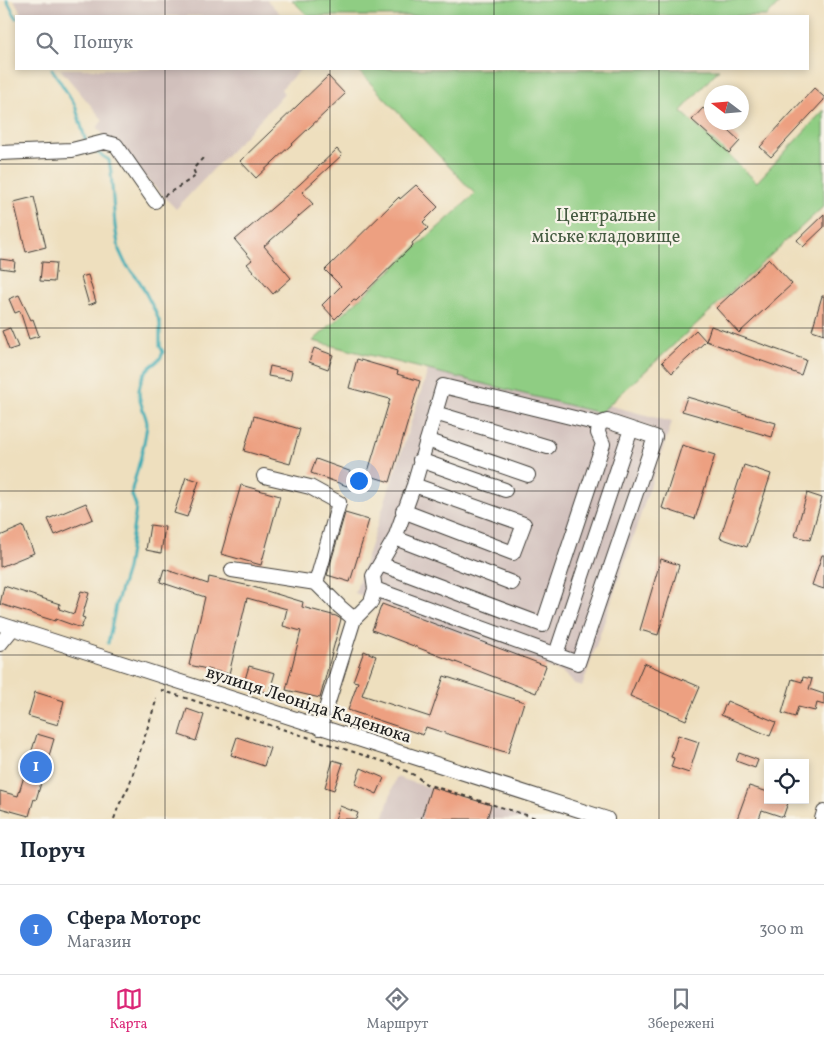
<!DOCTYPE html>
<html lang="uk">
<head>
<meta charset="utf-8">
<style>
	body { margin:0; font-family:Vollkorn,serif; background:#f2f2f3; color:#1f2937 }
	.controls { position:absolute; right:15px; bottom:15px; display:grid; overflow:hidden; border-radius:0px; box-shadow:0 2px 8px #0003 }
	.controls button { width:45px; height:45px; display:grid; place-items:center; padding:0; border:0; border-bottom:1px solid #e0e1e3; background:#fff; color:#1f2937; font:25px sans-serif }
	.compass { position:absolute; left:704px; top:85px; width:45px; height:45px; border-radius:50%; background:#fff; box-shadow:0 2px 8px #0003; rotate:286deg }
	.you { position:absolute; left:358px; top:480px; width:18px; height:18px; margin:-12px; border:4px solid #fff; border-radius:50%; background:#1a73e8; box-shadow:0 0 0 8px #1a73e833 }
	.badge { display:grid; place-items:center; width:32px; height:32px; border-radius:50%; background:#db2777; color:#fff; font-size:16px; font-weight:700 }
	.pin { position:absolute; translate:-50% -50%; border:2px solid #fff; box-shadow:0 1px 5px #0006 }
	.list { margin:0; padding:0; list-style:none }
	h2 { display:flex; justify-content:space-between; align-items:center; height:65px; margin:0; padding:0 20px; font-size:21px }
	h2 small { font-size:16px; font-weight:400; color:#747a83 }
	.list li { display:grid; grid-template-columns:32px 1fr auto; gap:15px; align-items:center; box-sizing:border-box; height:90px; padding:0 20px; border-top:1px solid #e0e1e3 }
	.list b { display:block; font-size:19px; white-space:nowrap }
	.list p { margin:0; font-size:16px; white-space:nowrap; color:#747a83 }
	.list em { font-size:16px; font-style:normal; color:#747a83 }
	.icon { flex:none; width:28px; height:28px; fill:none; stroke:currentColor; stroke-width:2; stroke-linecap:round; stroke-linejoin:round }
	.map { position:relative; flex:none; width:824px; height:819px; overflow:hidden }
	.search { position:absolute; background:#fff; box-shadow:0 2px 8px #0003; left:15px; right:15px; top:15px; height:55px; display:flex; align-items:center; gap:12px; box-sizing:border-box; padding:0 18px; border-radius:0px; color:#747a83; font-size:19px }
	.sheet { height:155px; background:#fff }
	nav { display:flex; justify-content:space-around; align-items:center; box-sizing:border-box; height:70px; border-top:1px solid #e0e1e3; background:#fff; font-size:14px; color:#747a83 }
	nav a { display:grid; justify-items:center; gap:2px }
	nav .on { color:#db2777 }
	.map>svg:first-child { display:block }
</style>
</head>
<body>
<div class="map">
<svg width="824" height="819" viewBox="0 0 824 819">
	<rect width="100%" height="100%" fill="#f7f3e8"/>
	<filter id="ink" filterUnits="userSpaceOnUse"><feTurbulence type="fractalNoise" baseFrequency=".02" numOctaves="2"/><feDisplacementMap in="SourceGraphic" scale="10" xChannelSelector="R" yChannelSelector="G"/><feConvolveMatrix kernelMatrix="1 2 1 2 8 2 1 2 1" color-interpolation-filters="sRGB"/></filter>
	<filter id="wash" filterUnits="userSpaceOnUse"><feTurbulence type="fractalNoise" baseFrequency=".0096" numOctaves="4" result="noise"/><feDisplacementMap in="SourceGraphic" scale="20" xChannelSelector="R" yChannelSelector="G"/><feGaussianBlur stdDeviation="1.12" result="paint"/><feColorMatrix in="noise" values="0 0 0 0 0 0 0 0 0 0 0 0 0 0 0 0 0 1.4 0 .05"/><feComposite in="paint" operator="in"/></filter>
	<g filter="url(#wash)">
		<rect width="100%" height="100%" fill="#eedfbe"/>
		<path fill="#d1c0bc" d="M14,0H267L282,16H23Z
			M60,69H301L281,89L284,94L176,209L97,128L103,120Z
			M428,370L600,413L608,405L672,422L582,687L575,684L563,673L355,593Z
			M396,777L529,819H383Z"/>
		<path fill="#8fcd83" stroke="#567450" d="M292,0H782L767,16H308Z
			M357,69H719L681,111L757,182L824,110V206L600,413L313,341L475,194Z"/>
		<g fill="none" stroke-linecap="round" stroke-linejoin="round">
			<path stroke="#39abb4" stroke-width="3" d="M7,0L16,18
				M52,69L75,105L86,142
				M93,150L109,160L111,172L115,226L119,250L125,263L140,282L155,311L160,323V346L163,352C160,362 155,362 148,369C143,374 140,383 139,390C138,403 147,416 147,424C145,445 138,468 132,489V495L136,506L135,516L127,569L116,605L108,643"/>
		</g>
		<g id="blocks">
			<path fill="#eda081" d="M328,76L345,94L256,178L240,161Z
				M814,88L824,97V100L771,157L760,147Z
				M703,108L712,116V122H719L740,141L729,153L692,120Z
				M337,149L342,155L302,192L313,204L264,246L291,278L273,294L247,264L252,260L235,240L300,184Z
				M416,185L438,207L423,222L428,228L412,243L413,245L356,301L354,300L335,319L322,305L341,286L325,270L399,197L400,199Z
				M34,197L46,247L26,252L14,202Z
				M824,214V227L803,247L797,240Z
				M0,259L15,261L14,270L0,268Z
				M769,259L792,284L739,333L716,308Z
				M42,262L56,263L54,282L40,281Z
				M88,275L96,302L89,305L81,277Z
				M19,295L31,320L33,319L39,336L29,339L20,311L15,313L9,299Z
				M822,296H824V334L812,330Z
				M711,326L806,360L801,375L706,341Z
				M10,328L18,347L9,350L2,331Z
				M696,330L706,341L672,373L662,362Z
				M314,348L333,355L328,369L309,362Z
				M357,359L398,371L397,374L420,381L390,482L367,475L390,399L349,388Z
				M270,366L292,371L290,380L268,376Z
				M687,397L776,423L772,437L682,411Z
				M254,416L300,429L290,464L244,451Z
				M682,445L715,455L695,519L662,508Z
				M316,459L352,472L347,486L311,473Z
				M744,465L771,474L747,547L720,538Z
				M186,477L199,481L187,517L174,513Z
				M241,485L280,496L261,565L221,554Z
				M807,493L822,498L810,540L795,536Z
				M86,503L93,519L55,535L48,519Z
				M345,513L369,520L350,582L327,575Z
				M150,525L165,527L161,553L146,550Z
				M23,526L34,553L0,567V536Z
				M822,555H824V589L812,585Z
				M661,559L679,565L658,635L640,630Z
				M164,569L208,584L209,577L250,586L303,602L302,607L336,616L341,619L320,698L286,690L301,631L283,626L287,609L247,598L229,674L189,665L205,597L160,582Z
				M4,586L60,604L59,609L74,614L81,591L89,593L82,617L85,618L81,628L56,619L55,621L0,604Z
				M382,604L546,666L536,693L372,630Z
				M364,651L376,656L362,695L430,717L444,676L524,702L508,753L426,727L423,735L348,710L358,682L353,681Z
				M644,663L700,687L686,720L630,696Z
				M249,666L275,673L269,693L243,686Z
				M803,677L812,679L809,689L824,694V705L817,703L815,711L798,707L795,717L782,713L792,679L802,682Z
				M35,692L64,701L58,725L28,716Z
				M727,701L776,722L770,736L721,715Z
				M187,709L204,715L196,741L179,735Z
				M37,734L54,739L36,800L34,799L29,816L0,808V791L18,796Z
				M678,735L699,742L689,773L671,767L674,758L671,757Z
				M237,737L270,748L264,766L231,755Z
				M739,753L758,760L755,768L736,761Z
				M333,760L343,763L334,790L325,787Z
				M361,768L384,778L377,794L355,784Z
				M749,786L768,792V800H789L783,817L762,810L759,819H737Z
				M431,787L491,805L487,819H421Z
				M340,806L358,813L356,819H335Z"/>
		</g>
	</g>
	<g filter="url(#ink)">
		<use href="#blocks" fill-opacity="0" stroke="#3c3934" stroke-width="1"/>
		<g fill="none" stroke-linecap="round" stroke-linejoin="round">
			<defs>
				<path id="minor" d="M0,153L72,150L104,142L116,145L155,201
					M435,413L548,447
					M427,440L528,475
					M420,460L505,490
					M264,476L310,487L339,503L316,583
					M403,511L513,553L524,524L414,485
					M395,538L512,583
					M380,564L543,625L603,444L598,433L599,424
					M232,570L316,583L340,607L354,619
					M0,624L607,819
					M0,644L13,628
					M556,654L631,429
					M320,728L354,619L371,602L375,589L373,576L395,538L414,485L443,386L599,424L607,421L655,437L578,663L375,589
					M822,819L824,812"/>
			</defs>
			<use href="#minor" stroke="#3c3934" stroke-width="16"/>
			<path stroke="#3c3934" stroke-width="2" stroke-dasharray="4 4" stroke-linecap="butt" d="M164,196L196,176L193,169L203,158
				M161,690L394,765L416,776L426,784L539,819
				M114,819L119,805L129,786L157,698"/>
			<use href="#minor" stroke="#fff" stroke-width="14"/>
		</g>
	</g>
	<path fill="none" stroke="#1c1c1c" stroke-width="1" stroke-opacity="0.55" d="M165,0V16M330,0V16M494,0V16M659,0V16M165,69V819M330,69V819M494,69V819M659,69V819M0,164H824M0,328H824M0,491H824M0,655H824"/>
	<g text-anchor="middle" stroke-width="4.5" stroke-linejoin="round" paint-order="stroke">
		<g font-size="18" fill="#445a40" stroke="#f7f3e8">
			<text x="606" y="221">Центральне<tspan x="606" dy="21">міське кладовище</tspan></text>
		</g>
		<g font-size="18" fill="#1c1c1c" stroke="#f7f3e8">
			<text transform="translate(309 704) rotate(18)" y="6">вулиця Леоніда Каденюка</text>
		</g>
	</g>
</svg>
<div class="controls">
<button><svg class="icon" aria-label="locate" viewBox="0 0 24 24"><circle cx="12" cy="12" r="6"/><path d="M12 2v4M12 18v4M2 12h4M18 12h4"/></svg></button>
</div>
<svg class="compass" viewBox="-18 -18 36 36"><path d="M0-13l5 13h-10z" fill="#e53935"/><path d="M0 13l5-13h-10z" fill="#747a83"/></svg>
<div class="you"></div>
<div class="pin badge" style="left:36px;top:767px;background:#3f7fe0">1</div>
<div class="search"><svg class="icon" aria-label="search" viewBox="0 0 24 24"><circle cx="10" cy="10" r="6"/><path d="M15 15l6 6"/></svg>Пошук</div>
</div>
<section class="sheet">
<h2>Поруч<small></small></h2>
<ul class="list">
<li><span class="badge" style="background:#3f7fe0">1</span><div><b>Сфера Моторс</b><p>Магазин</p></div><em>300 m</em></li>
</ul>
</section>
<nav>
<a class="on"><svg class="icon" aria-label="map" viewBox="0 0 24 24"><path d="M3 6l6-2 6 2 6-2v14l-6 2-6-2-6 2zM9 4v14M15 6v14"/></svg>Карта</a>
<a><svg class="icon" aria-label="directions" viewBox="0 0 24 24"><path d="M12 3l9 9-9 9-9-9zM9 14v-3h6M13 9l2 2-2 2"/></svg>Маршрут</a>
<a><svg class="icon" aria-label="saved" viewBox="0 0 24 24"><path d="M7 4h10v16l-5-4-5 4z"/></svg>Збережені</a>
</nav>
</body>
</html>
